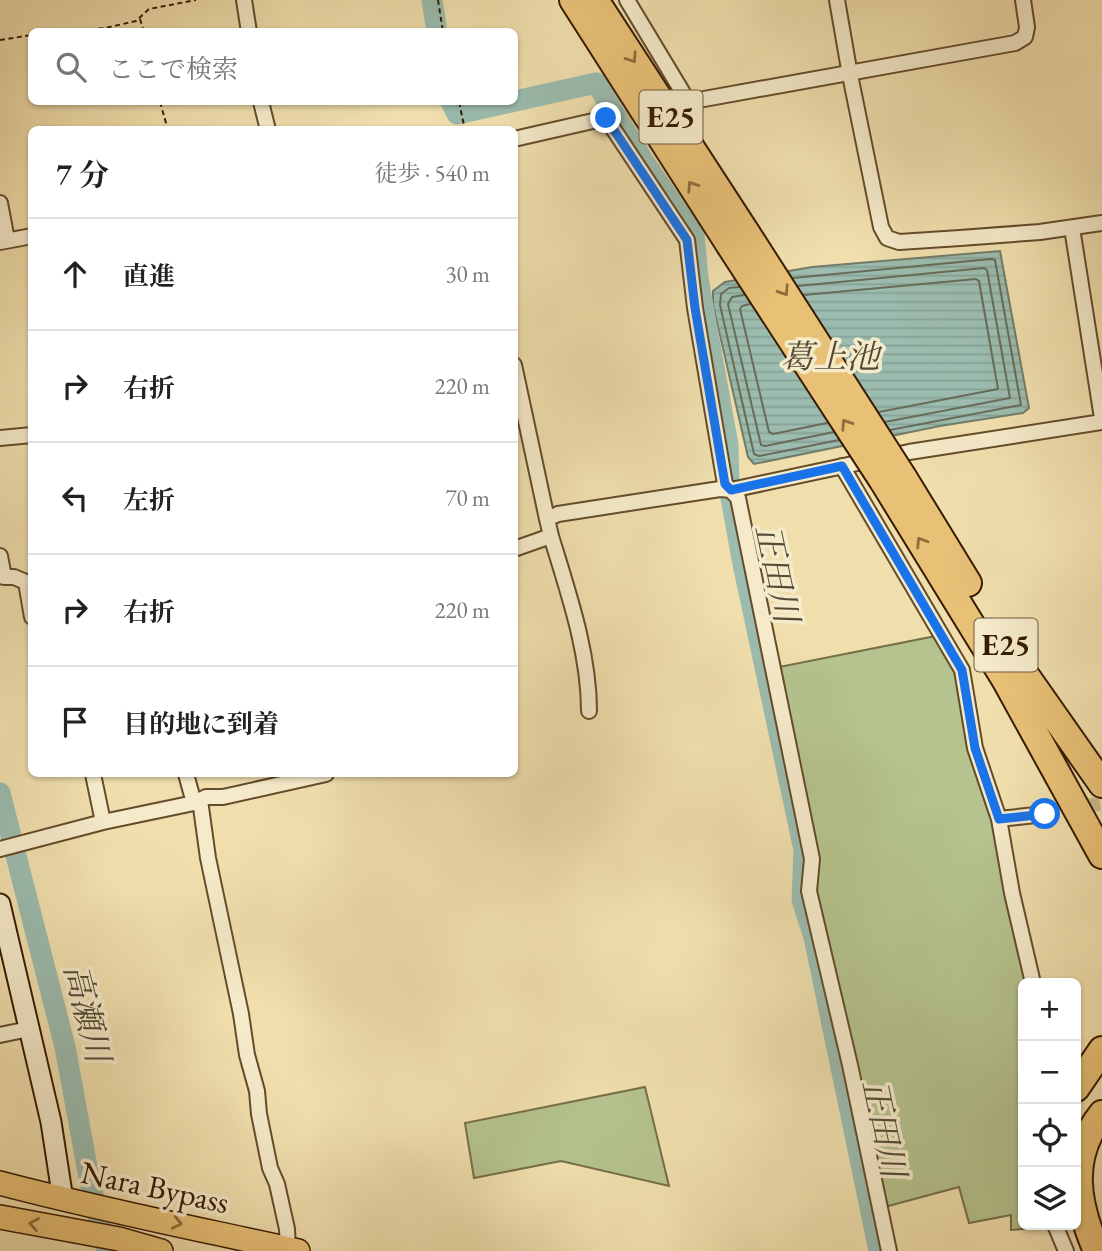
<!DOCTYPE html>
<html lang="ja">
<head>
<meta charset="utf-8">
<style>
	body { margin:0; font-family:"EB Garamond","Noto Serif JP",serif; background:#f6f6f6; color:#222 }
	.controls { position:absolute; right:21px; bottom:21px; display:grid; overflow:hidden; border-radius:10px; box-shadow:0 2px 5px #0004 }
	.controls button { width:63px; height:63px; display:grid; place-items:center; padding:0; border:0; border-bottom:2px solid #e0e0e0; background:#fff; color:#222; font:35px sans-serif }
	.stop { position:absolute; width:21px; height:21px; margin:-16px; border:5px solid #1a73e8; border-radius:50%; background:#fff }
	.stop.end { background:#1a73e8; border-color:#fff; box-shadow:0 2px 7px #0008 }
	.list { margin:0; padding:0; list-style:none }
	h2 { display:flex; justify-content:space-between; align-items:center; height:91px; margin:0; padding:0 28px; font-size:30px }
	h2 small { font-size:23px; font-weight:400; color:#767676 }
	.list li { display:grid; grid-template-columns:46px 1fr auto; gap:21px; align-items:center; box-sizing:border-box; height:112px; padding:0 28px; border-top:2px solid #e0e0e0 }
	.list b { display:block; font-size:26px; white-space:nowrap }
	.list em { font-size:23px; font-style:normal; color:#767676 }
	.icon { flex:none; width:38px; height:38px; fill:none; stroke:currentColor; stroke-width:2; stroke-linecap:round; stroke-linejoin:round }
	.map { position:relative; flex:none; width:1102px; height:1251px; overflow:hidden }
	.search { position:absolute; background:#fff; box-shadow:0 2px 5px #0004; left:28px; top:28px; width:490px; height:77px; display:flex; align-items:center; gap:18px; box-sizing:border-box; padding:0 24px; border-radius:10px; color:#767676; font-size:26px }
	.panel { position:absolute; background:#fff; box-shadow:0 2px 5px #0004; left:28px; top:126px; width:490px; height:651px; border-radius:10px }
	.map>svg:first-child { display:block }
</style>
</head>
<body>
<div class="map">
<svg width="1102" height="1251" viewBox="0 0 1102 1251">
	<defs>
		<pattern id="water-rules" width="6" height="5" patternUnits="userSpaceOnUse" patternTransform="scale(1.75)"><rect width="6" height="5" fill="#9bbcaf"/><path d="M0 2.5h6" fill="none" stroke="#86a195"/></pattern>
	</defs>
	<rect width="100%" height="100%" fill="#f0dfad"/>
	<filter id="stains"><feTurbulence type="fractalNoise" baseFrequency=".00286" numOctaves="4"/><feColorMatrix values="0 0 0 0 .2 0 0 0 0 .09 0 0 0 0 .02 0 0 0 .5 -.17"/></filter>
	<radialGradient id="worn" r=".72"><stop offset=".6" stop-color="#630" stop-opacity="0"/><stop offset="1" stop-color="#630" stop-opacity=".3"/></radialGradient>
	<path fill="#b5c38e" stroke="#766f47" stroke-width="2" d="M936,636L956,675L966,737L991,819L1025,983H1023V1225H1049L1050,1227L1011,1230V1215L969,1223L959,1187L881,1208L815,911L779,667Z
		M645,1087L669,1186L561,1161L474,1178L465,1123Z"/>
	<path fill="url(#water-rules)" stroke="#737c69" stroke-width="2" d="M1000,251L1029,408L1023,413L940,426L754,464L748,457L713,305V291L725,282L812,267Z"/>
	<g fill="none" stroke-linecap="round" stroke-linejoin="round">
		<path stroke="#686c58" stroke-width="2" d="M793,278L991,259L995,260L1021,405L890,430
			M798,286L984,268L987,270L1010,398L885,422
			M739,287L729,288L721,294L720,305L754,454L759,456L839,440
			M744,295L732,297L728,304L761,445L765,446L834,432
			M804,295L976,279L979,281L998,389L879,412
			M750,304L742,306L740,309L769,432L773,434L827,423"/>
		<path stroke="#9bbcaf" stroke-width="21" d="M432,0L437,32
			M451,102L457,114L596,83L643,160L694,235L698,278L728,445L729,487L743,564L804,850L802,900L814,937L879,1251
			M0,793L65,1047L90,1183L107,1251"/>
		<path stroke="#cbb88a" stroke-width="14" stroke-dasharray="14 7" stroke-linecap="butt" d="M606,118L646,111
			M1045,814L1102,803"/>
		<defs>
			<path id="minor" d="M244,0L249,32
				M627,0L689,103
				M837,0L850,75L881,227L887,238L899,242L960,238L1040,232L1102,223
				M261,102L268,130
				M682,103L1015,43L1025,37L1027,27L1023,0
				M514,139L606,118L687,240L695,308L725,484L738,498L812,859L809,891L850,1065L889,1251
				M0,203L7,240
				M1072,228L1102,418
				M0,242L32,236
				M514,365L547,519
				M0,438L32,435
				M842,466L962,670L975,748L999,819L1012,893L1033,983
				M551,536C568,592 589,652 589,711
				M514,549L551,536L547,519L558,514L720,489L731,490L909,452L1102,422
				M0,556L4,577H14L26,582L32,617
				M93,774L103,822
				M186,774L194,803
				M200,800L208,858L241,1014L247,1055L257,1091L259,1114L270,1168L277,1184L287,1229L288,1251
				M999,819L1045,814
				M0,849L103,822L194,803L206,797H223L326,774
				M0,1035L29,1029
				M1055,1225L1066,1251"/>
			<path id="secondary" d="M0,904L51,1122L63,1200"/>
			<path id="trunk" d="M0,1183C98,1209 199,1229 298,1251
				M0,1217L119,1239L161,1251"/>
			<path id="motorway" d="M573,0L729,244
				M595,0L747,234
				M903,477L968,583
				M883,481L1006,681L1102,855
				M1010,653L1102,784
				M1076,1088L1102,1050
				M1097,1251C1077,1205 1067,1158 1102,1114"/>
		</defs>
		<use href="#minor" stroke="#644c2b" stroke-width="18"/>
		<use href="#secondary" stroke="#361b00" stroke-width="23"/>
		<use href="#trunk" stroke="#361b00" stroke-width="26"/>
		<use href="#motorway" stroke="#361b00" stroke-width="30"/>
		<path stroke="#361b00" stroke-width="2" stroke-dasharray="5 3.5" stroke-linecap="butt" d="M438,0L443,32
			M140,19L144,32
			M56,32L105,28L136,21L149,9L196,0
			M0,40L32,35
			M160,102L168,130
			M459,102L465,130"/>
		<use href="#minor" stroke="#f5eaca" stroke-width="14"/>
		<use href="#secondary" stroke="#f5eaca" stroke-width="19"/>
		<use href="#trunk" stroke="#e8c076" stroke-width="23"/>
		<use href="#motorway" stroke="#e8c076" stroke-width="26"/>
		<defs>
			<path id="motorway-bridge" d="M747,234L903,477
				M729,244L883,481"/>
		</defs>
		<use href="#motorway-bridge" stroke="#361b00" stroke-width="30" stroke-linecap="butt"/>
		<use href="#motorway-bridge" stroke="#e8c076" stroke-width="26"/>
	</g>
	<defs><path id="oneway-chevron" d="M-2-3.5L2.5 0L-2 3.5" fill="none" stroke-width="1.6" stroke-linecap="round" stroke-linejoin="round" transform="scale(1.75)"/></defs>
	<g stroke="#8f6e3b">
		<use href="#oneway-chevron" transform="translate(632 58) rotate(57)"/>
		<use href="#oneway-chevron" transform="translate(692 186) rotate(-123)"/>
		<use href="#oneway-chevron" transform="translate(784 291) rotate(57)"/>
		<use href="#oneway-chevron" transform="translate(846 424) rotate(-123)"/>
		<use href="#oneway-chevron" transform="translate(921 542) rotate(-122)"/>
		<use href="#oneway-chevron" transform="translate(177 1223) rotate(13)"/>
		<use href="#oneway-chevron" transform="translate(34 1224) rotate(-170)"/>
	</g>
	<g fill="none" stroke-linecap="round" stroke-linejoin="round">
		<path stroke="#1a73e8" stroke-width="9" d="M606,118L687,240L695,308L725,484L731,490L842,466L962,670L975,748L999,819L1045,814"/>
	</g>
	<g text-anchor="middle" stroke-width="7" stroke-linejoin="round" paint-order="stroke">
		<g fill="#f5eaca" stroke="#6f593d" stroke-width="2">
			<rect x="639.5" y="90.5" width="63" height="53" rx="5"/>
			<rect x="974.5" y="618.5" width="63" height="53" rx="5"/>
		</g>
		<g font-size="30" font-weight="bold" fill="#361b00">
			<text x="671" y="127">E25</text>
			<text x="1006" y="655">E25</text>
		</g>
		<g font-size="32" fill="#361b00" stroke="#f5eaca">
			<text transform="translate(155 1187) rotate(12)" y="11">Nara Bypass</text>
		</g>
		<g font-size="33" font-style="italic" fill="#544b35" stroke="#f5eaca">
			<text x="830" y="368">葛上池</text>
			<text transform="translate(778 573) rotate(78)" y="12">正田川</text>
			<text transform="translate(88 1013) rotate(76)" y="12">高瀬川</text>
			<text transform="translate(885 1128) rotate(78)" y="12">正田川</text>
		</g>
	</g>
	<rect width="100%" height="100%" filter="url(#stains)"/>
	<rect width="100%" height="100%" fill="url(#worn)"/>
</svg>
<div class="controls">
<button>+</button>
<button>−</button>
<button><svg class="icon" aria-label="locate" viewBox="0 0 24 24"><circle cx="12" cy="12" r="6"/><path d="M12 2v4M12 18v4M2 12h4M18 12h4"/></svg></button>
<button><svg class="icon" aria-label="layers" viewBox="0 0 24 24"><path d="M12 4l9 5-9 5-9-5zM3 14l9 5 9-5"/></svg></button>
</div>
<div class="stop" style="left:1045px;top:814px"></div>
<div class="stop end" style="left:606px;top:118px"></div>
<div class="search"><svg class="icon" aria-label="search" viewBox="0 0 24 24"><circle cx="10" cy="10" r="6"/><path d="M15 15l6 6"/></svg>ここで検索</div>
<section class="panel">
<h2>7 分<small>徒歩 · 540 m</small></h2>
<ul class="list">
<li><svg class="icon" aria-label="ahead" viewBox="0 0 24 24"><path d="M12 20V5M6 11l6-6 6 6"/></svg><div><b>直進</b></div><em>30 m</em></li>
<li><svg class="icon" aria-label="right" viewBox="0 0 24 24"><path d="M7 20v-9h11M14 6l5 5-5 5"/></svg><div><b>右折</b></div><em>220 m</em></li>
<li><svg class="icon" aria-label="left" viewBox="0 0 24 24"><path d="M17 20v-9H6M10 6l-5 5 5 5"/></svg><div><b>左折</b></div><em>70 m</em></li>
<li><svg class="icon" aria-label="right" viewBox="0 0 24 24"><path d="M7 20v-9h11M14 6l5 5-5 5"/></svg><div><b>右折</b></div><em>220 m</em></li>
<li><svg class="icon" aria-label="arrive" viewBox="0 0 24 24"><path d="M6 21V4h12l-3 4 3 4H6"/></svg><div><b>目的地に到着</b></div></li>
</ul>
</section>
</div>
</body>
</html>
